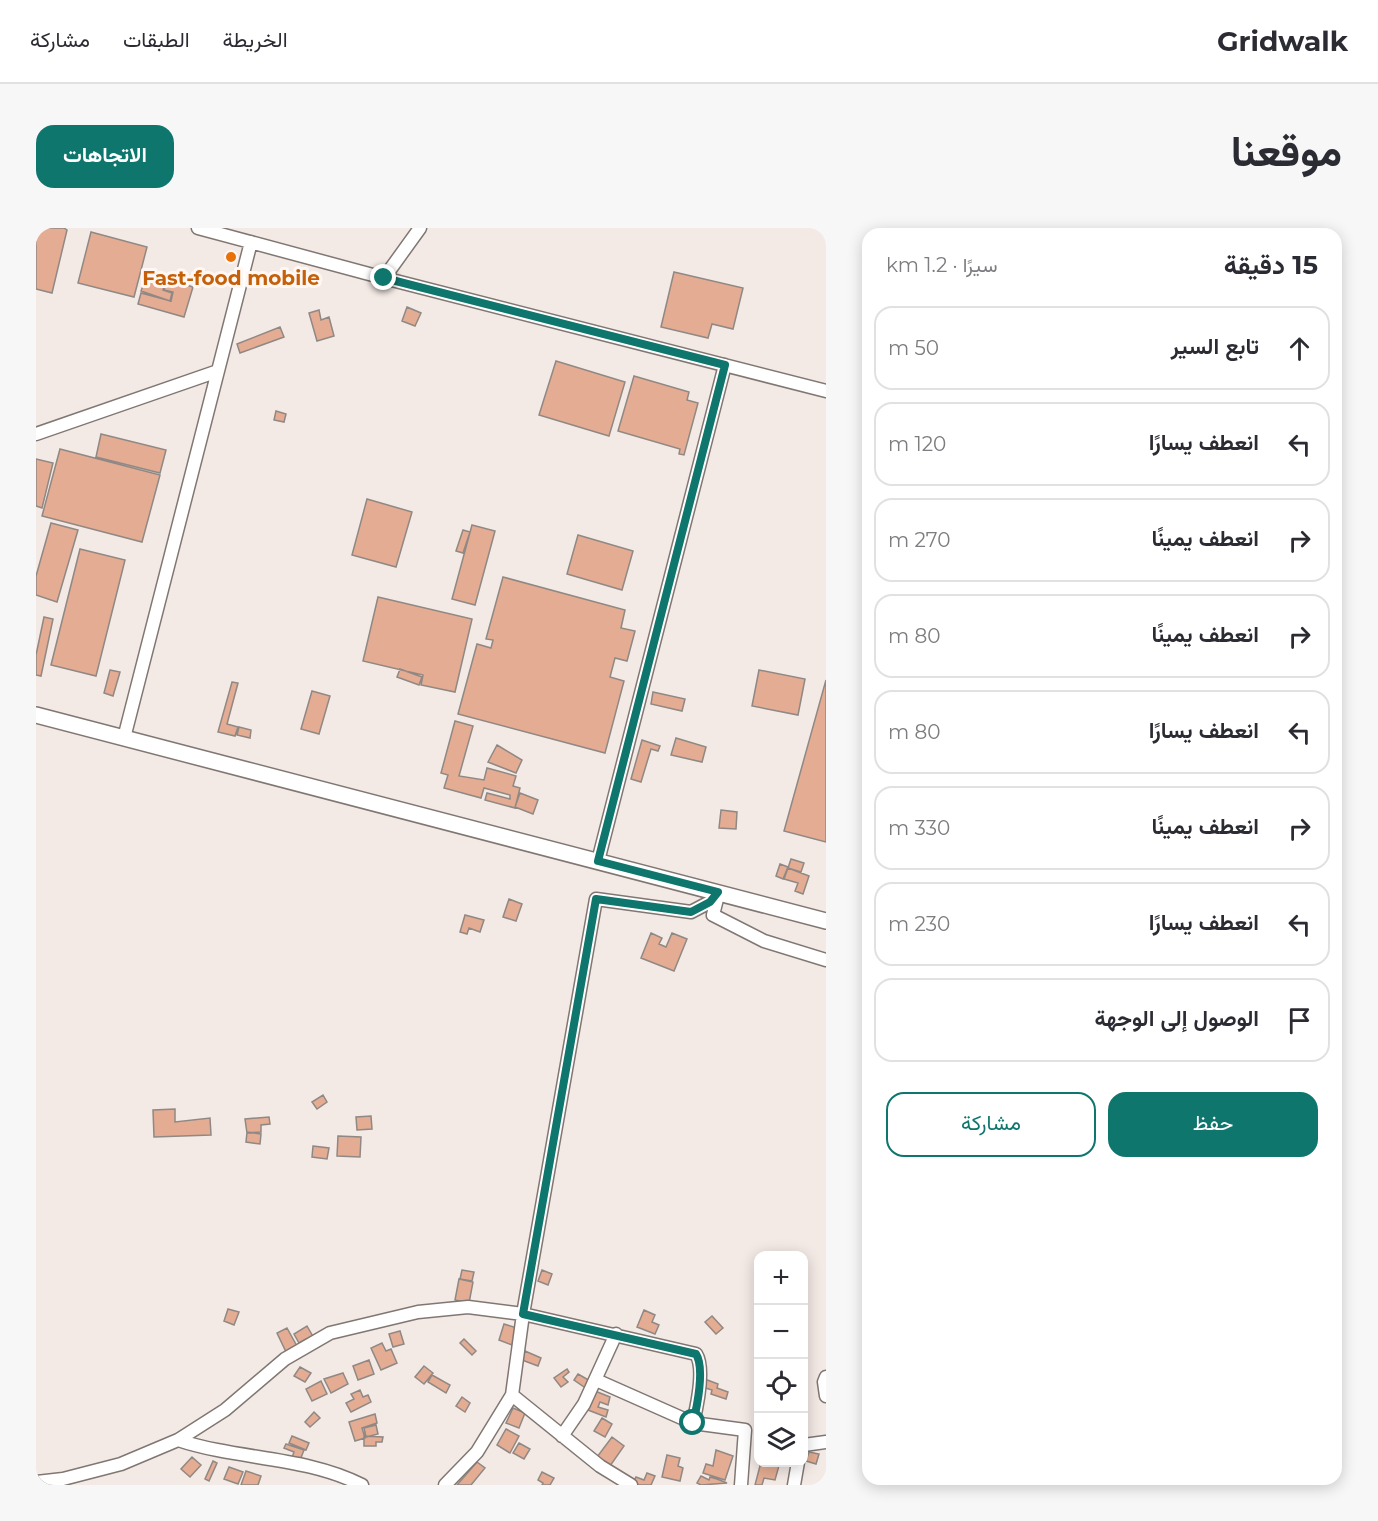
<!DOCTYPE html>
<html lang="ar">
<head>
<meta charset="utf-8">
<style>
	body { margin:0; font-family:Montserrat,Vazirmatn,sans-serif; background:#f7f7f7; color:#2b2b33; direction:rtl }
	.controls { position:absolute; right:18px; bottom:18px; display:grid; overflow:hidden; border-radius:12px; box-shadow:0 3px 15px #0003 }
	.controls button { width:54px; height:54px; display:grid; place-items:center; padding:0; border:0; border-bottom:2px solid #e1e1e2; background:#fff; color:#2b2b33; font:30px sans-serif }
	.stop { position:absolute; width:18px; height:18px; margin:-14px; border:4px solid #0f766e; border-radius:50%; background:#fff }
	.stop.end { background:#0f766e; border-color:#fff; box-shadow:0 2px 6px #0008 }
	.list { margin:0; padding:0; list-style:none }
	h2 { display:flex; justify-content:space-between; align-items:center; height:78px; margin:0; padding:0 24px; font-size:26px }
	h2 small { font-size:20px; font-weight:400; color:#7c7c81 }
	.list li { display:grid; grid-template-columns:39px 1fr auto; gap:18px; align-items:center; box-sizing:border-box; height:84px; margin:0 12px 12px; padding:0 12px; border:2px solid #e1e1e2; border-radius:18px }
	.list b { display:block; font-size:22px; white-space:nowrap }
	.list em { font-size:20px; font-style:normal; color:#7c7c81 }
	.actions { display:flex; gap:12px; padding:18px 24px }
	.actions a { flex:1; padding:14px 0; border:2px solid #0f766e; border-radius:18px; text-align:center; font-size:21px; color:#0f766e }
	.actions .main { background:#0f766e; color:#fff }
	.icon { flex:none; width:33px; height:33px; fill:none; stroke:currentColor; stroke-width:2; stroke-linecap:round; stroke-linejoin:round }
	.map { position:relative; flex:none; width:790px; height:1257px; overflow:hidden; direction:ltr; border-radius:18px }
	header { display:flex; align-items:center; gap:36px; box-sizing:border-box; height:84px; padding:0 30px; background:#fff; border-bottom:2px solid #e1e1e2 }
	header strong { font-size:28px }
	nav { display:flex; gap:33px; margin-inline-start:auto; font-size:21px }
	.intro { display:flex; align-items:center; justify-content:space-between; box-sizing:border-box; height:144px; padding:0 36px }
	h1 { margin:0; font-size:42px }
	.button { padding:15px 27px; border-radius:18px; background:#0f766e; color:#fff; font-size:21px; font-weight:700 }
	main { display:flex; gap:36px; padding:0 36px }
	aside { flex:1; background:#fff; border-radius:18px; box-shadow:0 3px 15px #0003 }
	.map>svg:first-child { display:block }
</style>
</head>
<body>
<header>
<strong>Gridwalk</strong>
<nav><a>الخريطة</a><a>الطبقات</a><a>مشاركة</a></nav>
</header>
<div class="intro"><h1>موقعنا</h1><a class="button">الاتجاهات</a></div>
<main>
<aside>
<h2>15 دقيقة<small>سيرًا · 1.2 km</small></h2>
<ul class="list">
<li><svg class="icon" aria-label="ahead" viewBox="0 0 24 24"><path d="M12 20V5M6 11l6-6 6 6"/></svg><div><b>تابع السير</b></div><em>50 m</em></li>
<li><svg class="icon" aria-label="left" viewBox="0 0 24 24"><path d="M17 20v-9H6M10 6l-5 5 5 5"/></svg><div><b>انعطف يسارًا</b></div><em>120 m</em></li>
<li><svg class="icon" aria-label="right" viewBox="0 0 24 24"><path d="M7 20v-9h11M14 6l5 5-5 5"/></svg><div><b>انعطف يمينًا</b></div><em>270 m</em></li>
<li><svg class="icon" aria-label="right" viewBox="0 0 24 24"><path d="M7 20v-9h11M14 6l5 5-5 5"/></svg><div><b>انعطف يمينًا</b></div><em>80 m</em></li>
<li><svg class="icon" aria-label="left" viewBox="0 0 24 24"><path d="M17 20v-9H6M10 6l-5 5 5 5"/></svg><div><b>انعطف يسارًا</b></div><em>80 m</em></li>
<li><svg class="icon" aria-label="right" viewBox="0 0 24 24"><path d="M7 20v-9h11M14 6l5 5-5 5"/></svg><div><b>انعطف يمينًا</b></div><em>330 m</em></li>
<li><svg class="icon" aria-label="left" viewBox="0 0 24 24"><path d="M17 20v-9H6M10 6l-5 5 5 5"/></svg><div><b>انعطف يسارًا</b></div><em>230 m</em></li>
<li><svg class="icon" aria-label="arrive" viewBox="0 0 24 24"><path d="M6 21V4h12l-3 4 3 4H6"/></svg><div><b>الوصول إلى الوجهة</b></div></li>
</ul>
<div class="actions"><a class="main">حفظ</a><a>مشاركة</a></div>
</aside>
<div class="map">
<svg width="790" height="1257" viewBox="0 0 790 1257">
	<rect width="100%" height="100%" fill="#f3e9e5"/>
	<path fill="#e4ac92" stroke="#908884" stroke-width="1.5" d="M0,0H28L31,2L16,65L0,61Z
		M55,4L111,19L98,69L42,55Z
		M638,44L707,60L697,101L676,96L672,110L625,99Z
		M110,50L129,56L127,62L136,65L134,73L105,63Z
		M131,51L157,59L148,89L102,76L105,65L135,73L137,64L128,62Z
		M371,79L385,85L379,98L366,93Z
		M283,82L285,92L293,89L298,108L281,113L273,85Z
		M244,99L248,109L204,125L201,116Z
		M520,133L589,154L573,208L503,187Z
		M598,148L653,164L651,172L662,175L648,227L643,226L644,221L582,203Z
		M240,183L250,186L248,194L238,192Z
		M65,206L130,222L124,245L60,229Z
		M24,221L124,247L106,314L6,288Z
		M0,231L17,235L6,280L0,278Z
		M331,271L376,284L360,339L316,327Z
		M15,295L42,302L21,374L0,367V348Z
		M436,297L459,303L439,377L416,371Z
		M427,302L434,304L427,325L420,323Z
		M542,307L597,323L586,362L531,346Z
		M44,321L89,332L60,448L15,437Z
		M467,349L589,382L585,400L599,403L591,433L579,430L574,449L588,453L569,525L422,486L441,416L455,420L457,412L450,411Z
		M342,369L436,391L419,464L385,457L387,447L327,433Z
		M8,389L17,391L5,448L0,447V427Z
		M364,441L386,449L383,457L361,449Z
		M74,442L84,444L77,468L68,465Z
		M723,442L769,451L762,487L716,478Z
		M790,452V614L748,603Z
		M196,454L202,455L191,496L202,499L199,508L182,504Z
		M276,463L294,468L283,506L265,501Z
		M617,464L649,471L646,483L615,476Z
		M419,493L437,498L423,548L448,552L451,540L480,548L477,558L484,560L479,580L449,572L451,565L474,571V567L448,560L445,570L408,560L412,547L405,545Z
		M203,499L215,502L214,510L201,507Z
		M640,510L670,519L666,534L635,527Z
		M606,512L624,518L622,523L615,521L605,554L595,551Z
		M461,517L486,532L480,545L452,534Z
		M484,565L502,572L497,586L479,579Z
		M685,582L701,584L700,601L683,600Z
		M755,631L768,635L765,644L752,640Z
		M744,636L752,639L747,651L740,648Z
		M752,640L773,648L767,666L759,663L762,655L748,651Z
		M473,671L486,676L480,693L467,689Z
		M429,687L448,692L444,704L433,700L431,706L424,704Z
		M615,705L626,710L623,716L630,719L636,705L651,711L638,743L605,730Z
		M287,867L291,874L281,881L276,874Z
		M139,881V894L174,890L175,907L118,909L117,882Z
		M335,888L336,901L321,902L320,889Z
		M233,889L234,896L225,897V904L211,905L209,891Z
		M211,904L225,906L224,916L210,914Z
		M302,908L325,909L324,929L301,928Z
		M277,918L293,920L291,931L276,929Z
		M426,1042L438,1044L436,1053L424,1051Z
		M506,1042L516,1046L512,1057L502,1053Z
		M423,1051L437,1054L433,1075L419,1072Z
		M192,1081L203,1084L198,1097L188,1093Z
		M608,1082L619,1087L616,1094L623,1097L619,1106L601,1099Z
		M676,1088L687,1100L680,1106L669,1094Z
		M468,1096L481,1100L476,1117L463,1112Z
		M271,1098L279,1112L273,1116L270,1111L263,1115L258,1106Z
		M251,1100L262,1120L251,1126L241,1105Z
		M364,1103L368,1116L357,1119L353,1106Z
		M428,1111L440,1123L436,1127L424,1115Z
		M346,1115L350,1123L355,1121L361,1135L345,1142L335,1120Z
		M489,1123L505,1130L502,1138L486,1132Z
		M333,1132L338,1146L322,1152L317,1138Z
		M388,1138L397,1145L388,1156L379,1149Z
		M264,1139L275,1145L269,1154L258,1148Z
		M531,1141L533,1144L527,1149L532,1154L525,1159L518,1150Z
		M307,1145L312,1156L295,1165L288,1151Z
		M542,1146L556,1154L551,1161L538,1152Z
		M396,1147L414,1157L410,1165L392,1154Z
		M666,1150L682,1156L681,1160L692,1164L690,1171L675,1166L676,1162L663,1158Z
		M285,1153L291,1166L276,1173L270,1161Z
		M324,1162L327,1169L332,1167L335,1174L315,1184L310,1175L318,1171L315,1166Z
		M559,1163L574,1169L572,1177L564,1174L562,1179L572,1182L570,1189L552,1182Z
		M426,1169L434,1175L429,1184L420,1178Z
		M477,1180L489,1185L483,1200L470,1195Z
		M278,1184L284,1190L274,1199L269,1194Z
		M339,1186L341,1195L326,1200L329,1210L319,1213L313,1194Z
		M566,1190L576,1196L569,1209L558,1203Z
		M340,1197L342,1206L330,1209L328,1200Z
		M470,1201L483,1208L474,1225L461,1217Z
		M256,1208L273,1215L270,1222L253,1215Z
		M328,1208L347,1209L346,1214H340V1218H328Z
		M576,1209L588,1218L574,1238L561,1229Z
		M483,1215L494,1221L488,1231L477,1225Z
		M250,1216L268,1222L263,1235L255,1232L258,1224L248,1220Z
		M680,1222L697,1228L689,1252L667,1245L670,1236L677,1238Z
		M773,1224L783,1226L780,1236L770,1233Z
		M631,1227L644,1230L642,1238L647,1240L644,1253L626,1249Z
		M156,1229L165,1237L154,1249L145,1241Z
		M177,1233L181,1235L173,1253L169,1251Z
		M441,1234L449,1240L435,1257H421Z
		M725,1234H744L739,1252L728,1250L726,1257H719Z
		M193,1239L207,1244L202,1256L188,1251Z
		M210,1243L225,1248L222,1257H205Z
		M506,1244L518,1250L514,1257H506L507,1255L502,1252Z
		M611,1245L619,1248L615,1257H596L600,1249L608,1252Z
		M665,1248L673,1252L674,1249L681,1251L691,1255L665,1257L661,1255Z"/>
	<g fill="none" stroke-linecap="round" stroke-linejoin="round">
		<defs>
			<path id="minor" d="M162,0L348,50L790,163
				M348,50L384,0
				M0,206L182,143
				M88,510L215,14
				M562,633L689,137
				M682,667L677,687L728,713L790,732
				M790,1149L788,1154L790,1168
				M560,1152L657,1195
				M476,1167L564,1238L595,1257
				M526,1208L548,1176L580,1106
				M142,1212C202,1232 269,1228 326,1257
				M768,1217L790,1214
				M0,1254L27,1251L85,1236L142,1212L189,1182L249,1131L294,1105L382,1084L432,1079L487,1086L660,1126C669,1140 661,1178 657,1195L709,1202L705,1257
				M409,1257L441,1224L476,1167L487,1086L560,671L655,684L674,674L682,665
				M758,1257L762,1234"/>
			<path id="tertiary" d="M0,487L790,693"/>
		</defs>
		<use href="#minor" stroke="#807773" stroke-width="15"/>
		<use href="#tertiary" stroke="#807773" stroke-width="18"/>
		<use href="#minor" stroke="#fff" stroke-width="12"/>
		<use href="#tertiary" stroke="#fff" stroke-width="15"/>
	</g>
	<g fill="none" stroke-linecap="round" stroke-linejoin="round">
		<path stroke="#0f766e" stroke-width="8" d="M348,50L689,137L562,633L682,664L674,674L655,684L560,671L487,1086L660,1126C669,1140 661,1179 657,1195"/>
	</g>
	<circle fill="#e8710a" stroke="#fff7f3" stroke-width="2" cx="195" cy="29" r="6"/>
	<g text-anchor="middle" stroke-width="6" stroke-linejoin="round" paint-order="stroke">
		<g font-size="20" font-weight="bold" fill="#c56008" stroke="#fff7f3">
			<text x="195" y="57">Fast-food mobile</text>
		</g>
	</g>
</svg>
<div class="controls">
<button>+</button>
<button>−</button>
<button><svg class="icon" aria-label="locate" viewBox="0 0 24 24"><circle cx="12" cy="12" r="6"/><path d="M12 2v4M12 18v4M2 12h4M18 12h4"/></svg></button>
<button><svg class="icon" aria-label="layers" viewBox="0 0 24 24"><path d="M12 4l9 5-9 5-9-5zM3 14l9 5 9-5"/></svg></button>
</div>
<div class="stop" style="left:657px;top:1195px"></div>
<div class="stop end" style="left:348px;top:50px"></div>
</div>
</main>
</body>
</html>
